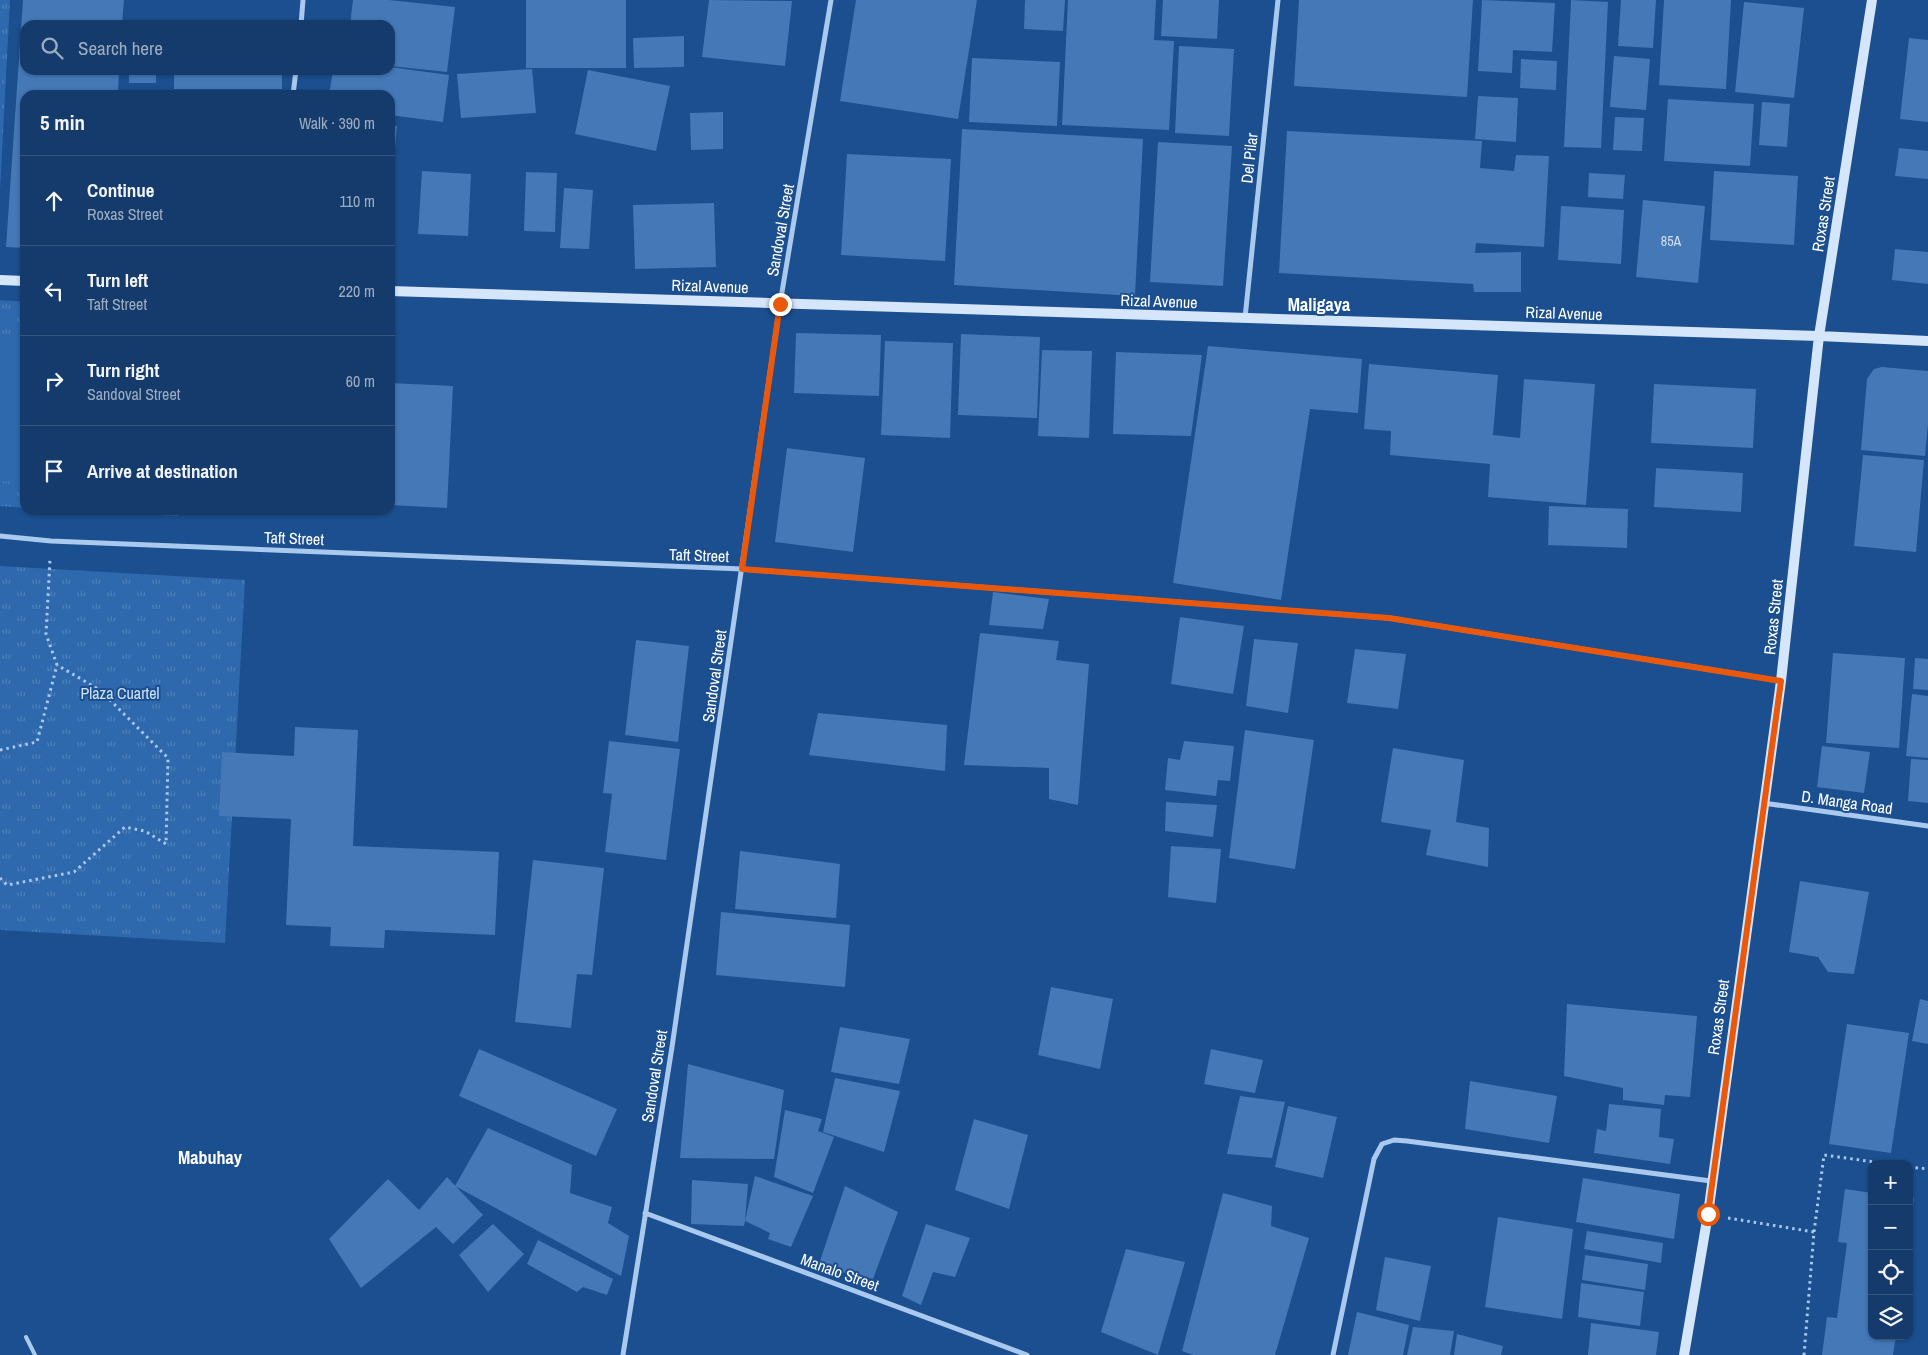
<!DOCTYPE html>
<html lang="en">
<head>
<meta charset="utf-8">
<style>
	body { margin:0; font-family:"Archivo Narrow",sans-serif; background:#1d4271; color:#f1f3f6 }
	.controls { position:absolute; right:15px; bottom:15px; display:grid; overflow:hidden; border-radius:10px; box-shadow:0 1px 4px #0004 }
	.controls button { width:45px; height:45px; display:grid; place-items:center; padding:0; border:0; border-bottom:1px solid #33557e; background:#143b6b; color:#f1f3f6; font:25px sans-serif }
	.stop { position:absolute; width:15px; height:15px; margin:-11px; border:4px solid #ea580c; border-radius:50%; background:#fff }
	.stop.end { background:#ea580c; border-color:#fff; box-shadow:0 1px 5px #0008 }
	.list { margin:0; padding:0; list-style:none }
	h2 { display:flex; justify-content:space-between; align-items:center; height:65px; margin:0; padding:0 20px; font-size:21px }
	h2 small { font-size:16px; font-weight:400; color:#9dadc1 }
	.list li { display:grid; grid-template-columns:32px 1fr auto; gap:15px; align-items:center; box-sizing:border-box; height:90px; padding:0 20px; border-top:1px solid #33557e }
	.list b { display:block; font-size:19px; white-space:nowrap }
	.list p { margin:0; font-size:16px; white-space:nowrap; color:#9dadc1 }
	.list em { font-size:16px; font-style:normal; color:#9dadc1 }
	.icon { flex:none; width:28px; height:28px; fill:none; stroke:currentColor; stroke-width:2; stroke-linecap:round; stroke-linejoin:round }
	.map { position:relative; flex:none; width:1928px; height:1355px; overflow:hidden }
	.search { position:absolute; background:#143b6b; box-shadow:0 1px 4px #0004; left:20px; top:20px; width:375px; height:55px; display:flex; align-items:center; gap:12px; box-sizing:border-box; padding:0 18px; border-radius:15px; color:#9dadc1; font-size:19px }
	.panel { position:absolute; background:#143b6b; box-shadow:0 1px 4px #0004; left:20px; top:90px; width:375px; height:425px; border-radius:15px }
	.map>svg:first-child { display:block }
</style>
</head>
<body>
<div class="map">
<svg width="1928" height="1355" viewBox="0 0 1928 1355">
	<defs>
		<pattern id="grass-tufts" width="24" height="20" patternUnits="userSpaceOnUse" patternTransform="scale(1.25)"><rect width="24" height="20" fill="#2e69ad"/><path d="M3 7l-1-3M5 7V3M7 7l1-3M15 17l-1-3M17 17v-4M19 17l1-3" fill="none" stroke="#4d80b9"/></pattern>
	</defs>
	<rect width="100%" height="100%" fill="#1b4f8f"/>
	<path fill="url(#grass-tufts)" d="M0,0H10L0,190Z
		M0,300L25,302V508L0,506Z
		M64,510H178V516Z
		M0,566L245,580L225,943L0,930Z"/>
	<path fill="#2e69ad" d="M0,339L25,340V483L0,481Z"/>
	<path fill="#4478b7" d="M23,0H124L122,25H25V70H119L118,95H25V248L6,247Z
		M353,0H389L455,7L447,72L390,66V25H350Z
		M526,0H626V68H526Z
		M709,0L792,1L785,66L702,57Z
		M856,0H977L958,119L840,101Z
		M1025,0H1065L1063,31L1024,29Z
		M1068,0H1156L1154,40L1174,41L1169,130L1062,125Z
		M1163,0H1219L1217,39L1161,36Z
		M1299,0H1473L1467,97L1294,86Z
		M1482,0L1555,3L1552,52L1513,50L1512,73L1478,71Z
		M1571,0L1608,2L1601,148L1564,147Z
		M1621,0H1656L1653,48L1618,46Z
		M1664,0H1731L1726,89L1659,85Z
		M1744,2L1804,8L1794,98L1735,92Z
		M684,36V67L634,68L633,38Z
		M1909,38L1928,40V122L1900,119Z
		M1179,46L1234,49L1229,136L1175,133Z
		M1614,56L1650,59L1646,110L1610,107Z
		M972,58L1060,62L1057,126L969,122Z
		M1521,59L1557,61L1556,90L1520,88Z
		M390,67L449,75L443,122L390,115V95H329L333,70H390Z
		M532,69L536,113L461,118L457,74Z
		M129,70H156V83H129Z
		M174,70H282V89H174Z
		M588,70L670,86L656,151L575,134Z
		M1478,96L1518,98L1516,142L1475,139Z
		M1668,99L1754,104L1750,166L1664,161Z
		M1762,102L1790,104L1787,147L1759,145Z
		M723,112V149L691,150L690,113Z
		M1615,117L1644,118L1642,151L1613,150Z
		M390,126H397L394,159L390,158Z
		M962,129L1143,139L1135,296L954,285Z
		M1287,131L1482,141L1480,168L1514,171L1516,155L1549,156L1544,247L1476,243L1475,253L1521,252V292H1474L1473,284L1279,273Z
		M1158,142L1232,146L1223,286L1150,282Z
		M1899,148L1928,151V179L1895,176Z
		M847,154L951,159L945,261L841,255Z
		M422,171L471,174L468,236L418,234Z
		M1714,171L1798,176L1794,245L1710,240Z
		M526,172L557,173L555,232L524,231Z
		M1589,173L1625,175L1623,199L1588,197Z
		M564,188L593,190L589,249L560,248Z
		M1643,200L1705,206L1698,283L1636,277Z
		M714,203L716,267L635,269L633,205Z
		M1561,206L1624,210L1621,264L1558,260Z
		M1895,249L1928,252V284L1892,280Z
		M796,333L881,335L879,396L794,393Z
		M961,334L1040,337L1037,418L958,415Z
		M885,341L953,343L950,438L881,435Z
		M1208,346L1362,359L1358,413L1310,409L1281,600L1173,583Z
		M1042,350L1092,351L1089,438L1038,436Z
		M1116,352L1202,355L1191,436L1113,434Z
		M1369,364L1498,375L1493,435L1520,438L1524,379L1595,384L1586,505L1488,497L1490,464L1390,455L1391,431L1364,429Z
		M1882,367L1928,371V424L1925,456L1861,450L1867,379L1874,369Z
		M390,383L453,386L447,508L390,505Z
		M1654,384L1756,389L1753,448L1651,443Z
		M787,448L865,458L853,552L775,542Z
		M1863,455L1924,460L1916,552L1854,546Z
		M1656,468L1743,473L1741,512L1654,507Z
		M1549,506L1628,509L1627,548L1548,545Z
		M993,592L1049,599L1043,629L989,625Z
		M1180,617L1244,626L1233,694L1171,684Z
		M980,633L1059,641L1056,660L1089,664L1078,805L1049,799V768L964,765Z
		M1254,639L1298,643L1288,713L1246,706Z
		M636,640L689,646L678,742L625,735Z
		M1355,649L1406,654L1398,709L1347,703Z
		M1833,653L1905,658L1899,748L1826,743Z
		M1915,658L1928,659V690L1913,689Z
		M1912,694L1928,696V758L1906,756Z
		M818,713L947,725L945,771L809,755Z
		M295,727L358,730L353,846L499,852L495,935L385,930L384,948L330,946L331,927L286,925L291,819L219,816L222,752L294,756Z
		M1245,730L1314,740L1295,869L1229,858Z
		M609,741L680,749L666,860L605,852L612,794L603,793Z
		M1184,741L1234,746L1230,781L1218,780L1216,796L1165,790L1168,758L1180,760Z
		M1822,746L1870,752L1864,793L1817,787Z
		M1393,748L1464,760L1456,822L1489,828L1488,867L1426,855L1431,830L1381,822Z
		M1911,759L1928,760V803L1908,801Z
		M1166,802L1217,805L1213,837L1165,831Z
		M1171,846L1221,849L1216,903L1168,897Z
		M740,851L840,864L836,918L735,909Z
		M533,860L604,868L592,975L577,974L571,1028L515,1022Z
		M1800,881L1869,892L1854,974L1828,972L1818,957L1789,952Z
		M721,912L850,925L845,987L716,975Z
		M1051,987L1113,999L1100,1069L1038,1055Z
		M1920,999L1928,1001V1044L1912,1041Z
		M1567,1004L1697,1016L1690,1097L1665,1095L1664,1105L1623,1100V1088L1564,1076Z
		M1847,1024L1909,1033L1891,1153L1829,1144Z
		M840,1027L910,1039L899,1084L831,1072Z
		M479,1049L617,1109L596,1156L459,1096Z
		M1211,1049L1263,1060L1255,1093L1204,1084Z
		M688,1064L784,1090L774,1159L680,1158Z
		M835,1078L900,1091L884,1152L823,1132Z
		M1470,1081L1557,1096L1549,1143L1465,1129Z
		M1240,1096L1285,1102L1272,1158L1227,1154Z
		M1609,1104L1661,1109L1659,1137L1674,1139L1670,1164L1594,1153L1597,1129L1606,1131Z
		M1288,1106L1337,1117L1323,1178L1275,1167Z
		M785,1110L822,1119L818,1131L834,1137L813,1193L774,1177Z
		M974,1119L1028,1135L1009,1209L955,1190Z
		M488,1128L572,1165L570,1193L612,1207L608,1223L629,1236L621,1276L455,1186Z
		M755,1176L813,1196L791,1247L768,1239L770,1233L745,1221L744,1226L691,1224L692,1180L748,1184L745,1221Z
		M447,1177L483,1215L453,1244L436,1227L361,1288L329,1239L388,1179L419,1210Z
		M1583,1178L1680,1194L1674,1239L1576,1222Z
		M845,1186L898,1212L873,1279L818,1267Z
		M1845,1189L1872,1193V1336H1896L1893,1355H1822L1827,1317L1837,1318L1847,1243L1838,1242Z
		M1223,1193L1272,1206L1271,1226L1309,1238L1275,1355H1193L1182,1351Z
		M1909,1198H1914L1910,1224H1909Z
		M1498,1217L1573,1229L1562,1319L1485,1307Z
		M493,1224L524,1254L488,1292L459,1255Z
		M926,1224L970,1238L955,1277L933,1272L921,1305L902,1296Z
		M1587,1231L1663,1243L1661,1263L1584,1249Z
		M538,1240L613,1279L607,1295L583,1287L577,1292L527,1264Z
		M1126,1249L1185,1262L1158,1355L1101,1332Z
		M1585,1255L1648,1264L1645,1290L1582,1280Z
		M1385,1257L1431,1266L1420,1321L1376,1310Z
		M1581,1283L1644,1292L1640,1326L1578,1317Z
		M1357,1312L1409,1325L1403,1355H1348Z
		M1591,1323L1659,1332L1656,1355H1588Z
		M1413,1327L1454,1331L1450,1355H1407Z
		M1457,1334L1503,1346L1501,1355H1454Z"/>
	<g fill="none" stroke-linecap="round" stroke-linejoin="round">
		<path stroke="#a9c9ee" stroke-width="3" stroke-dasharray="2.5 4" stroke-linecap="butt" d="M0,750L37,742L57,665L46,634L50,559
			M0,878L7,885L74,872L125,827L145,831L166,844L168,758L100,690L57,665
			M1909,1167L1928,1169
			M1728,1218L1814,1232
			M1804,1355L1814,1232L1824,1155L1889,1164"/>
		<path stroke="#a9c9ee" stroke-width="4" d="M26,1337L35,1355"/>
		<path stroke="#a9c9ee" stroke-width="5" d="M301,25L303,0
			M293,95L296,70
			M1245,318L1278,0
			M0,536L51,541L742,569L1389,618L1781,681
			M1763,803L1928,826
			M645,1213L1027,1355
			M623,1355L672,1047L780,304L831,0
			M1333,1355L1374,1159L1382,1144L1394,1140L1407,1141L1711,1181"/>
		<path stroke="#d6e6fa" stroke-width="10" d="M0,280L25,281
			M390,291L1819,336L1928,341
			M1684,1355L1708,1214L1781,681L1819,336L1872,0"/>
	</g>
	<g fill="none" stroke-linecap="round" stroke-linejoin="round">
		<path stroke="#ea580c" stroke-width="6" d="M780,304L742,569L1389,618L1781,681L1708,1214"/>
	</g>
	<g text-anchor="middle" stroke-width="4" stroke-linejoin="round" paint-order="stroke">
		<g font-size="14" fill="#d0dded">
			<text x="1671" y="246">85A</text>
		</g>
		<g font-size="16" fill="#fff" stroke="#1b4f8f">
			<text transform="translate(1249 158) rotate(-84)" y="6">Del Pilar</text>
			<text transform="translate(1823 214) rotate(-81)" y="6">Roxas Street</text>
			<text transform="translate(780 230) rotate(-80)" y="6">Sandoval Street</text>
			<text transform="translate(710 286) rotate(2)" y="6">Rizal Avenue</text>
			<text transform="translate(1159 301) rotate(2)" y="6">Rizal Avenue</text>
			<text transform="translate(1564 313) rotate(2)" y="6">Rizal Avenue</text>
			<text transform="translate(294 538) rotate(2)" y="6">Taft Street</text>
			<text transform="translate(699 555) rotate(2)" y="6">Taft Street</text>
			<text transform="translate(1773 617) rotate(-84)" y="6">Roxas Street</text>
			<text transform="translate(714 676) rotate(-82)" y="6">Sandoval Street</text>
			<text transform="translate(1847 802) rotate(8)" y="6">D. Manga Road</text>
			<text transform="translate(1718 1017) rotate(-82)" y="6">Roxas Street</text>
			<text transform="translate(654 1076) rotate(-81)" y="6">Sandoval Street</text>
			<text transform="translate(840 1272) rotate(20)" y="6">Manalo Street</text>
		</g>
		<g font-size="16" fill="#cfe3fa" stroke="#1b4f8f">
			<text x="120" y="699">Plaza Cuartel</text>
		</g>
		<g font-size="18" font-weight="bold" fill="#fff" stroke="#1b4f8f">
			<text x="1319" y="311">Maligaya</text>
			<text x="210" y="1164">Mabuhay</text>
		</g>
	</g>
</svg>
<div class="controls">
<button>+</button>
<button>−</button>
<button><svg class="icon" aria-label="locate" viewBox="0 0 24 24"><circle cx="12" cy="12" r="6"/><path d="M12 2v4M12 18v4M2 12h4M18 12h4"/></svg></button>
<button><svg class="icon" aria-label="layers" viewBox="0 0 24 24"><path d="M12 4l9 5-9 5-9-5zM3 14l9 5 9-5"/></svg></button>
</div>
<div class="stop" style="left:1708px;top:1214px"></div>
<div class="stop end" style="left:780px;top:304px"></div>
<div class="search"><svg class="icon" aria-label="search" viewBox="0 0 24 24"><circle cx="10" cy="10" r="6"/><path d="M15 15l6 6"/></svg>Search here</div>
<section class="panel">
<h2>5 min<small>Walk · 390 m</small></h2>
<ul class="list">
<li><svg class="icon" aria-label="ahead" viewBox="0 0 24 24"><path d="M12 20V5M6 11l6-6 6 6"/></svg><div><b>Continue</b><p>Roxas Street</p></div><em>110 m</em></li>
<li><svg class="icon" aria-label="left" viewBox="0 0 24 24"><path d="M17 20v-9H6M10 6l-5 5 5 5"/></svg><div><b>Turn left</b><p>Taft Street</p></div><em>220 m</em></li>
<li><svg class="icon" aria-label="right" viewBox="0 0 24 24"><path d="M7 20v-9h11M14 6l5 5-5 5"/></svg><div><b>Turn right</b><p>Sandoval Street</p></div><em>60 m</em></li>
<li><svg class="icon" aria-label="arrive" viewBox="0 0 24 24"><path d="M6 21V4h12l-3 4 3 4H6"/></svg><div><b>Arrive at destination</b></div></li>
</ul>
</section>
</div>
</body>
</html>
